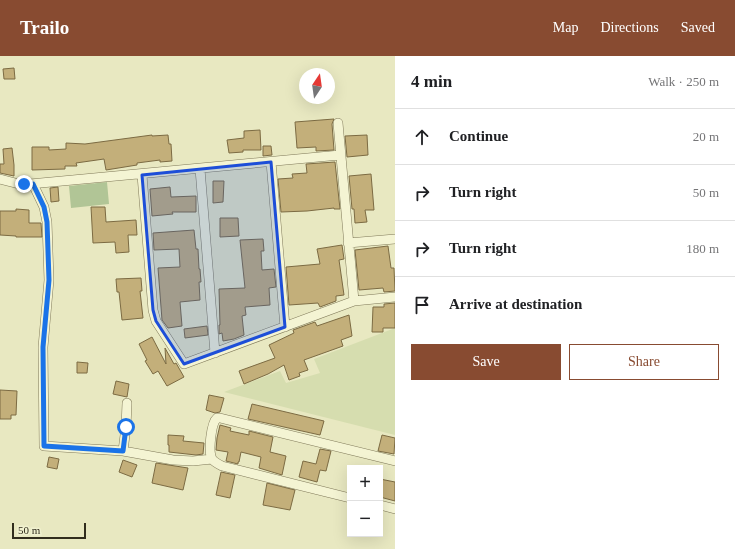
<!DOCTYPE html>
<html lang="en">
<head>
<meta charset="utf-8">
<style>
	body { margin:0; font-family:"Times New Roman",serif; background:#f2f2f2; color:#202124 }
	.controls { position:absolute; right:12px; bottom:12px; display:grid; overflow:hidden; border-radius:0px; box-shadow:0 4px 16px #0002 }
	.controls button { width:36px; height:36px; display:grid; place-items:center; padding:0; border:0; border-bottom:1px solid #e0e0e0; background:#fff; color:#202124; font:20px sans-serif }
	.compass { position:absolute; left:299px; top:12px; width:36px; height:36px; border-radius:50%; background:#fff; box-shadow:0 4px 16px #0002; rotate:13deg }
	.scale { position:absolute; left:12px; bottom:10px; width:74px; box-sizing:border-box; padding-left:4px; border:2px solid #312d1d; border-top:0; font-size:11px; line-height:14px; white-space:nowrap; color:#312d1d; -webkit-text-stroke:3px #f0f1cf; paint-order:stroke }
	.stop { position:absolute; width:12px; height:12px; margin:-9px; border:3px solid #1a73e8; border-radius:50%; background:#fff }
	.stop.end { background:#1a73e8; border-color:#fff; box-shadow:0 1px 4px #0008 }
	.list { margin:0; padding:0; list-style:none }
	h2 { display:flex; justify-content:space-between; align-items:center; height:52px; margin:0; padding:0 16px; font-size:17px }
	h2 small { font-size:13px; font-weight:400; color:#757577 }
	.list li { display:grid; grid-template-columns:26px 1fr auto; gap:12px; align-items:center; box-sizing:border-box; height:56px; padding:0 16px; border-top:1px solid #e0e0e0 }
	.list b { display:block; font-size:15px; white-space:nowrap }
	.list em { font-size:13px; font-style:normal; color:#757577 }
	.actions { display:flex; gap:8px; padding:12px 16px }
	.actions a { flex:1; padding:9px 0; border:1px solid #884b31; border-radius:0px; text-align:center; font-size:14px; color:#884b31 }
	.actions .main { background:#884b31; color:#fff }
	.icon { flex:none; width:22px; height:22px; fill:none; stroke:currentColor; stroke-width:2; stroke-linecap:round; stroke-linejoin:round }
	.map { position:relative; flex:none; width:395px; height:493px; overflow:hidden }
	header { display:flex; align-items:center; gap:24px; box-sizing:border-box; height:56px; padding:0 20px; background:#884b31; color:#fff }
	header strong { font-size:19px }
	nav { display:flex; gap:22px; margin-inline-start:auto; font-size:14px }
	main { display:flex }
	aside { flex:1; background:#fff }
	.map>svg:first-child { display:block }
</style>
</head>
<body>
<header>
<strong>Trailo</strong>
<nav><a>Map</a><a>Directions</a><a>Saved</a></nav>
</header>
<main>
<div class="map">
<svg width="395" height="493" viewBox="0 0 395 493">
	<rect width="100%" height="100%" fill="#e8e8c1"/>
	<path fill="#d6ddaf" d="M395,272V379L224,336L280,315L286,327L320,317L314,303Z"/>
	<path fill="#b1c596" d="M107,126L109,148L71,152L69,130Z"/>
	<path fill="#c3af7a" stroke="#7c6b43" d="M14,12L15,23H4L3,13Z
		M334,63L332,68L334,94L316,95V91L297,92L295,66Z
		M260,74L261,94H243V96L229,97L227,84L244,82V75Z
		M152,79V80L168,79L169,88H171L172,105L160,106V104L137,107V109L106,114L104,103L76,107L77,110H65V113L32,114V91H49V94L66,93V87L85,88Z
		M367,79L368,99L347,101L345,80Z
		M263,90H271L272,99L263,100Z
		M12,92L14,109V120L0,117V108H4L3,93Z
		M335,106L340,153H334V152L307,155L281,156L278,123L293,122L292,118L307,117L306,108Z
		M371,118L374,154H365L367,166L355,167L354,153H352L349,120Z
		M213,125H224L223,146L213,147Z
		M58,131L59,145L51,146L50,132Z
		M170,131L171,141L196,140V156H172L173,158L152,160L150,133Z
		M91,151H105L106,166L136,164L137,179H128L129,196L116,197L115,186L93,187Z
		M16,153L29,154V167H41L42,181H16V180L0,179V155H16Z
		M220,162H238L239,180L220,181Z
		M194,174L196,193H198L199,213H200L201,226H199L200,244L180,246L182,270L168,272L162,264L158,212L180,211L179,193L154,194L153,177Z
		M263,183L264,195H261L262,214L274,213L276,231L269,232L270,249L245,251L246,259L242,260L244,279L234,283L223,285L222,277L219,278V269H220L219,233L245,232L240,184Z
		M342,189L344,203L339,204L344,239L336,240V245L320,251L318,247L289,249L286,211L320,208L317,193Z
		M388,190L391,212H394L395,235L384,236L383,232L359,234L355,194Z
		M141,222L142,235H140L143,262L122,264L119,236H117L116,223Z
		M395,247V272H383V276H372L373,251H384V248Z
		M349,259L352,280L341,284L343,290L304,304L308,314L299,317L300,320L289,324L284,309L268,318L244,328L239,315L275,302L269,289L294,277L293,274L315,266L317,270Z
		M207,270L208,279L185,282L184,273Z
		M152,281L166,308L165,292L174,308L176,307L184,321L167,330L158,315L153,318L145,305L147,304L139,288Z
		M77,306L88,307L87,317H77Z
		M116,325L129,328L127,341L113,338Z
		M0,334L17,335L16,359H11V363H0Z
		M209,339L224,342L220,356L215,357L206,354Z
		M252,348L324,365L320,379L248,363Z
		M220,369L231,372L230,375L249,379V375L273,381L270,396L286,400L282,419L259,412L261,401L241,396L239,406H238V408L226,405L228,396L216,394L217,382Z
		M168,379L184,380L183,385L204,387L203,398L196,399L169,396V389H168Z
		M382,379L395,382L394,398L378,395Z
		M320,393L331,395L326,415L320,414L317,426L299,421L303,405L316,408Z
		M49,401L59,403L57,413L47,411Z
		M123,404L137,409L132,421L119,416Z
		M156,407L188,412L183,434L152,427Z
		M221,416L235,419L230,442L216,439Z
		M380,423L395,426V445L380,441Z
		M267,427L295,434L290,454L263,449Z"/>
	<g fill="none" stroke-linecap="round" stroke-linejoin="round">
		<defs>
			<path id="minor" d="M338,67L354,245
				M271,106L285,271
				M200,113L215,297
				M142,119L153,254L156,265L184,308L354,245L395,241
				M0,123L19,128H30L340,99
				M33,128L44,151L47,166L49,224L43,291L44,390L123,395L173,404L193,405L212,403
				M348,187L395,183
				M123,395L126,371L127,347
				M350,442L222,410C218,408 214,406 212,403C208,395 211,367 217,362H220L395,405
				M380,449L395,453"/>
		</defs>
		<use href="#minor" stroke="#807a5a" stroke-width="10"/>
		<use href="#minor" stroke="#f4f4d3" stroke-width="9"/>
	</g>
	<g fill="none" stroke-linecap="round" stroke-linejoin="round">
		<path stroke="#1a73e8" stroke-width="5" d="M24,128H33L44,151L47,166L49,224L43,291L44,390L123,395L126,371"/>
	</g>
	<path fill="#1d4ed8" fill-opacity="0.2" stroke="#1d4ed8" stroke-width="3" stroke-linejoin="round" d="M271,106L285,271L184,308L156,265L153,254L142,119Z"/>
</svg>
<div class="controls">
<button>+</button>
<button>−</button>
</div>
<svg class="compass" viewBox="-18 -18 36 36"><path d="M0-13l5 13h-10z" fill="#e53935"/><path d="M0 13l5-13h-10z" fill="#757577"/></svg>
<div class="scale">50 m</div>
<div class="stop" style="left:126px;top:371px"></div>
<div class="stop end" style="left:24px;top:128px"></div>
</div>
<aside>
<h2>4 min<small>Walk · 250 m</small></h2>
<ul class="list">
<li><svg class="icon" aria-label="ahead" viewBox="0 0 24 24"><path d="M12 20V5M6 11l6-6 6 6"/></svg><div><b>Continue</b></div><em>20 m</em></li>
<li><svg class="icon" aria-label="right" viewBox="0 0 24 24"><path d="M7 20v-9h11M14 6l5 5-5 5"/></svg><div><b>Turn right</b></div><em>50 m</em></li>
<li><svg class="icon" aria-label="right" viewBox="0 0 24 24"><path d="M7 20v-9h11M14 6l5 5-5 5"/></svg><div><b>Turn right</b></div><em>180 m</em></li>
<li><svg class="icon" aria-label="arrive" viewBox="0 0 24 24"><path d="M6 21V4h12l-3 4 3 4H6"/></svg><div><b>Arrive at destination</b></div></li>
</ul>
<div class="actions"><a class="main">Save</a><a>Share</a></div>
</aside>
</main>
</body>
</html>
